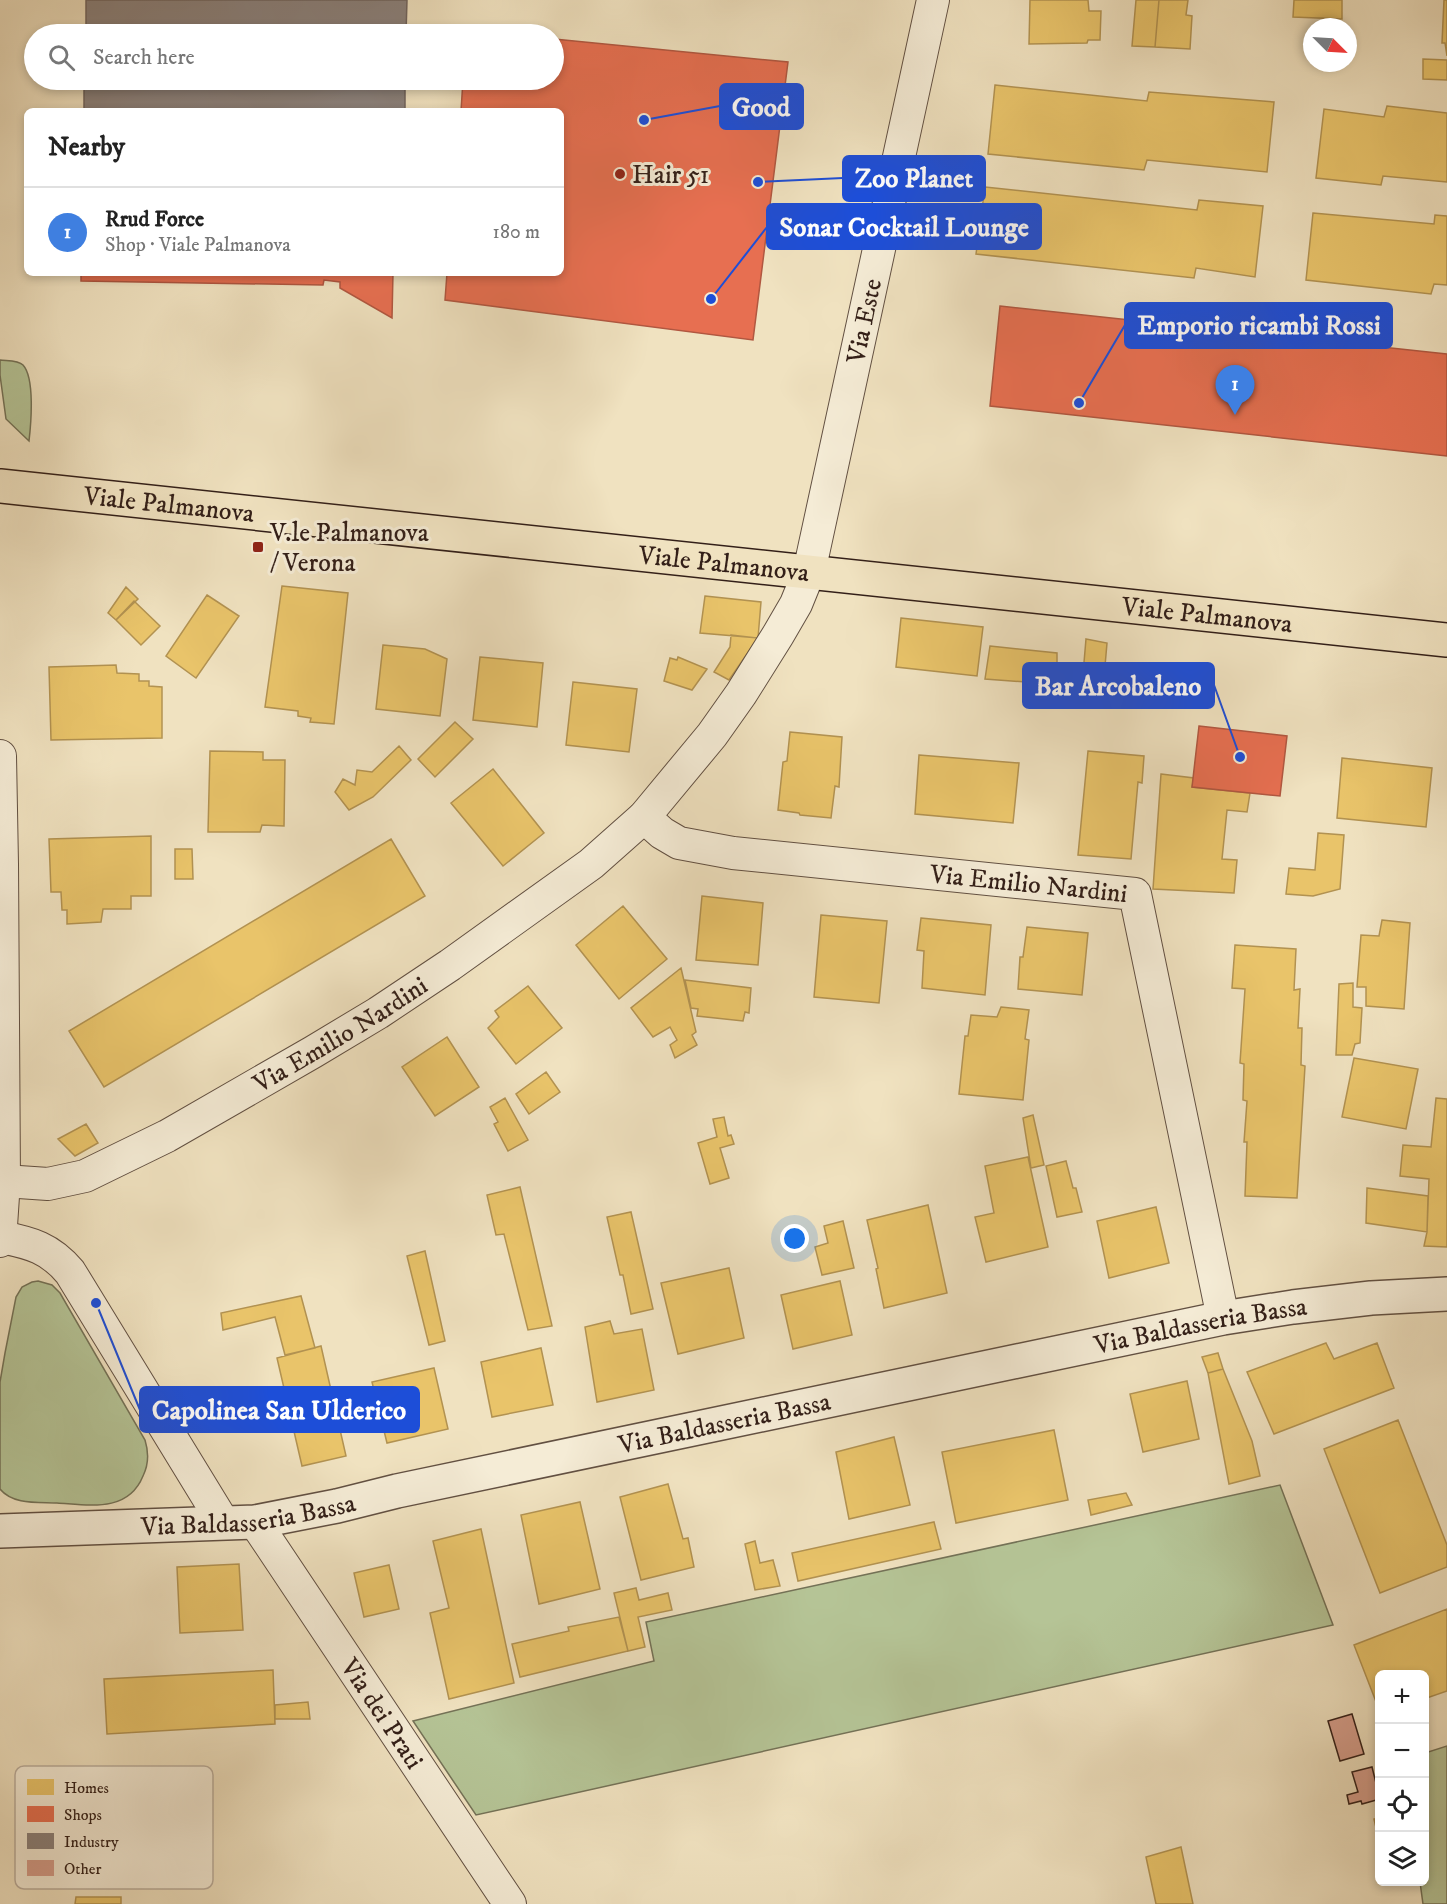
<!DOCTYPE html>
<html lang="en">
<head>
<meta charset="utf-8">
<style>
	body { margin:0; font-family:"IM FELL DW Pica",serif; background:#f6f6f6; color:#222 }
	.controls { position:absolute; right:18px; bottom:18px; display:grid; overflow:hidden; border-radius:9px; box-shadow:0 3px 9px #0003 }
	.controls button { width:54px; height:54px; display:grid; place-items:center; padding:0; border:0; border-bottom:2px solid #e0e0e0; background:#fff; color:#222; font:30px sans-serif }
	.compass { position:absolute; left:1303px; top:18px; width:54px; height:54px; border-radius:50%; background:#fff; box-shadow:0 3px 9px #0003; rotate:114deg }
	.you { position:absolute; left:795px; top:1239px; width:21px; height:21px; margin:-15px; border:4px solid #fff; border-radius:50%; background:#1a73e8; box-shadow:0 0 0 9px #1a73e833 }
	.badge { display:grid; place-items:center; width:39px; height:39px; border-radius:50%; background:#8f2418; color:#fff; font-size:20px; font-weight:700 }
	.pin { position:absolute; translate:-50% -50px; filter:drop-shadow(0 2px 3px #0008) }
	.pin::after { content:''; position:absolute; top:32px; width:21px; height:18px; background:inherit; clip-path:polygon(0 0,100% 0,50% 100%) }
	.list { margin:0; padding:0; list-style:none }
	h2 { display:flex; justify-content:space-between; align-items:center; height:78px; margin:0; padding:0 24px; font-size:26px }
	h2 small { font-size:20px; font-weight:400; color:#767676 }
	.list li { display:grid; grid-template-columns:39px 1fr auto; gap:18px; align-items:center; box-sizing:border-box; height:90px; padding:0 24px; border-top:2px solid #e0e0e0 }
	.list b { display:block; font-size:22px; white-space:nowrap }
	.list p { margin:0; font-size:20px; white-space:nowrap; color:#767676 }
	.list em { font-size:20px; font-style:normal; color:#767676 }
	.icon { flex:none; width:33px; height:33px; fill:none; stroke:currentColor; stroke-width:2; stroke-linecap:round; stroke-linejoin:round }
	.map { position:relative; flex:none; width:1447px; height:1904px; overflow:hidden }
	.search { position:absolute; background:#fff; box-shadow:0 3px 9px #0003; left:24px; top:24px; width:540px; height:66px; display:flex; align-items:center; gap:15px; box-sizing:border-box; padding:0 21px; border-radius:33px; color:#767676; font-size:22px }
	.panel { position:absolute; background:#fff; box-shadow:0 3px 9px #0003; left:24px; top:108px; width:540px; height:168px; border-radius:9px }
	.map>svg:first-child { display:block }
</style>
</head>
<body>
<div class="map">
<svg width="1447" height="1904" viewBox="0 0 1447 1904">
	<rect width="100%" height="100%" fill="#f0e2c0"/>
	<filter id="stains"><feTurbulence type="fractalNoise" baseFrequency=".00333" numOctaves="4"/><feColorMatrix values="0 0 0 0 .2 0 0 0 0 .09 0 0 0 0 .02 0 0 0 .5 -.17"/></filter>
	<radialGradient id="worn" r=".72"><stop offset=".6" stop-color="#630" stop-opacity="0"/><stop offset="1" stop-color="#630" stop-opacity=".3"/></radialGradient>
	<path fill="#b5c496" stroke="#747257" stroke-width="1.5" d="M0,360C7,361 18,360 23,365C35,378 31,424 29,441L6,419L0,375Z
		M38,1281L52,1285L60,1293L145,1440C149,1453 149,1464 143,1476C128,1513 89,1505 57,1503C38,1502 13,1505 0,1489V1382L5,1353L16,1297L22,1287L32,1282Z
		M1280,1485L1333,1625L476,1815L413,1721L654,1661L646,1622Z
		M1447,1746V1904H1423L1420,1882H1424L1425,1753Z"/>
	<path fill="#e9c46a" stroke="#b29251" stroke-width="1.5" d="M1030,0H1088L1089,11H1101L1100,40H1088L1087,43L1029,44Z
		M1136,0H1159L1155,47L1132,46Z
		M1159,0H1188L1186,15L1192,16L1190,49L1155,47Z
		M1294,0H1342V19L1293,17Z
		M1444,0H1447V56L1445,43H1442Z
		M1423,59L1447,60V80L1423,79Z
		M995,85L1147,101L1149,92L1274,102L1267,172L1147,160L1144,170L988,154Z
		M1387,106L1447,113V182L1383,176L1381,185L1316,178L1324,109L1384,117Z
		M985,187L1197,210L1199,200L1263,206L1255,277L1196,268L1194,278L976,254Z
		M1313,213L1434,224L1435,215L1447,216V285L1434,284L1431,294L1306,280Z
		M282,586L348,593L334,724L310,722L311,718L298,716V711L265,707Z
		M126,587L138,599L116,620L108,613Z
		M207,595L239,616L196,678L166,656Z
		M705,596L761,602L758,638L700,633Z
		M134,601L160,626L141,645L116,620Z
		M901,618L983,627L977,676L896,667Z
		M731,635L758,638L729,680L714,672L730,647Z
		M1086,639L1107,643L1103,689L1082,686Z
		M383,645L425,649L447,659L440,716L376,709Z
		M990,646L1057,653V664L1075,667L1071,688L1053,686V684L985,679Z
		M480,657L543,663L537,727L473,720Z
		M678,657L707,669L692,690L664,681L670,658L677,660Z
		M116,665L117,673L139,674V681H149V686L162,687V738L51,740L49,667Z
		M573,682L637,689L629,752L566,745Z
		M455,722L473,739L435,777L418,759Z
		M790,732L842,737L839,787L835,786L831,818L800,815L799,813L778,810L783,762L787,761Z
		M399,746L411,760L373,797L349,810L335,792L343,779L355,785L357,770L372,772Z
		M210,751L263,752V760H285L284,826L262,825L260,832H208Z
		M1088,751L1144,756L1142,783L1138,782L1131,859L1078,855Z
		M919,755L1019,763L1013,823L915,814Z
		M1342,758L1432,768L1426,827L1337,818Z
		M493,769L544,833L503,866L451,803Z
		M1161,774L1194,778L1192,787L1250,793L1247,812L1227,810L1222,859L1237,860L1234,893L1153,889Z
		M1318,833L1344,835L1340,889L1313,896L1286,894L1289,868L1315,870Z
		M151,836V896H131V909H103L101,922L67,924V910H62L61,892H51L49,839Z
		M391,839L425,896L104,1087L69,1031Z
		M175,849H192L193,879H175Z
		M702,896L763,903L758,965L696,960Z
		M623,906L667,959L619,999L576,945Z
		M821,915L887,921L879,1003L814,997Z
		M921,918L991,925L985,995L922,988L924,951L917,950Z
		M1382,920L1410,923L1404,1009L1366,1006V987H1357L1361,935L1379,936Z
		M1027,927L1088,933L1082,995L1018,989L1020,957H1023Z
		M1235,945L1296,949L1294,990L1300,989L1298,1028H1302L1301,1065L1305,1066L1297,1198L1245,1196L1247,1142H1244L1247,1101L1243,1100L1244,1064L1240,1063L1245,989L1232,988Z
		M681,968L696,1032L692,1035L697,1045L675,1058L670,1045L677,1040L670,1027L653,1037L631,1008Z
		M685,980L751,988L749,1013L745,1012L743,1021L697,1016L698,1009L691,1008Z
		M1353,983V1007L1362,1008L1360,1043L1355,1044L1352,1055H1336L1339,984Z
		M528,986L562,1028L516,1064L488,1028L499,1017L495,1011Z
		M1001,1007L1029,1010L1025,1039L1029,1040L1023,1100L959,1094L965,1036H968L971,1015L997,1017Z
		M447,1037L479,1087L435,1116L402,1067Z
		M1354,1058L1418,1069L1406,1129L1342,1117Z
		M546,1072L560,1092L529,1114L516,1094Z
		M505,1098L528,1140L508,1151L494,1124L498,1122L490,1107Z
		M1436,1098L1447,1099V1247L1424,1246L1427,1232L1429,1179L1400,1176L1403,1145L1431,1147Z
		M1033,1115L1044,1165L1031,1168L1023,1118Z
		M724,1117L728,1136L731,1135L734,1144L720,1148L729,1178L710,1184L698,1143L717,1137L713,1119Z
		M86,1124L98,1143L75,1156L58,1139Z
		M1028,1157L1048,1247L986,1262L975,1217L994,1213L985,1166Z
		M1066,1161L1073,1188H1076L1082,1212L1057,1217L1046,1166Z
		M520,1187L552,1326L528,1330L504,1234L496,1235L487,1195Z
		M1367,1188L1428,1196L1427,1232L1366,1223Z
		M928,1205L947,1293L884,1308L876,1269L878,1268L867,1220Z
		M1156,1207L1169,1263L1109,1278L1097,1221Z
		M631,1212L653,1309L631,1314L623,1275H620L607,1217Z
		M843,1221L854,1268L822,1275L815,1247L828,1243L824,1226Z
		M425,1251L445,1341L429,1345L407,1256Z
		M729,1268L744,1338L678,1354L661,1283Z
		M840,1281L852,1335L793,1349L781,1295Z
		M301,1296L315,1348L285,1355L275,1317L223,1330L221,1313Z
		M610,1321L614,1334L642,1329L654,1390L597,1402L585,1327Z
		M1326,1343L1334,1359L1377,1343L1394,1388L1274,1434L1247,1372Z
		M321,1346L346,1456L302,1466L277,1358Z
		M541,1348L553,1405L492,1417L481,1362Z
		M1218,1353L1223,1369L1208,1373L1202,1357Z
		M434,1368L448,1429L387,1443L372,1382Z
		M1223,1369L1252,1441L1260,1476L1229,1484L1208,1373Z
		M1187,1381L1199,1439L1143,1452L1130,1394Z
		M1398,1420L1447,1545V1567L1380,1593L1324,1449Z
		M1054,1430L1068,1500L956,1523L942,1452Z
		M894,1437L910,1505L849,1519L836,1452Z
		M668,1484L683,1539L688,1538L694,1567L641,1580L620,1497Z
		M1126,1493L1132,1505L1091,1515L1088,1500Z
		M580,1502L600,1589L539,1604L521,1515Z
		M934,1522L941,1549L798,1581L792,1553Z
		M481,1529L514,1683L449,1699L430,1613L449,1608L433,1541Z
		M755,1541L760,1563L773,1560L780,1586L755,1590L745,1544Z
		M239,1564L243,1630L180,1633L177,1567Z
		M389,1565L399,1609L364,1617L354,1573Z
		M636,1588L639,1600L668,1593L672,1610L638,1617L645,1647L628,1651L614,1593Z
		M1447,1609V1691L1424,1699V1674H1380V1712L1354,1645Z
		M619,1617L628,1651L520,1677L512,1644L569,1631L568,1627Z
		M273,1670L275,1724L107,1734L104,1679Z
		M308,1702L310,1719H275V1705Z
		M1380,1818V1845L1374,1819Z
		M1181,1847L1193,1904H1156L1146,1857Z
		M76,1897H121V1904H75Z"/>
	<path fill="#e76f51" stroke="#b15740" stroke-width="1.5" d="M467,30L508,34H467Z
		M554,39L788,62L753,340L445,300L447,273H561V111H461L463,80H554Z
		M81,273H393L392,318L340,288V282L324,280L323,285L81,281Z
		M1000,306L1447,354V456L990,406Z
		M1199,726L1287,736L1280,796L1192,787Z"/>
	<path fill="#8a817c" stroke="#70645e" stroke-width="1.5" d="M86,0H407L406,34H86Z
		M84,80H405V111H84Z"/>
	<path fill="#d69e8c" stroke="#331f18" stroke-width="1.5" d="M1352,1714L1364,1754L1340,1761L1328,1721Z
		M1372,1767L1380,1799L1362,1804L1361,1801L1349,1804L1347,1795L1358,1792L1352,1772Z"/>
	<g fill="none" stroke-linecap="round" stroke-linejoin="round">
		<defs>
			<g id="minor">
				<path d="M0,756L2,864L4,1181L0,1241"/>
				<path id="s1" d="M644,817L662,833L679,843L733,853L1135,894L1223,1318"/>
				<path id="s2" d="M4,1181L48,1184L85,1176L167,1136L313,1052L378,1013L450,965L591,864L644,817L712,735L741,694L778,635L796,604L809,572L933,0"/>
				<path d="M1,1237C31,1243 50,1248 70,1272L223,1522"/>
				<path id="s3" d="M255,1522L510,1904"/>
			</g>
			<g id="tertiary">
				<path id="s4" d="M0,1531L255,1522L337,1506L397,1491L1223,1318L1293,1307L1371,1298L1447,1294"/>
			</g>
			<g id="primary">
				<path id="s5" d="M0,486L1447,640"/>
			</g>
		</defs>
		<use href="#minor" stroke="#625042" stroke-width="34"/>
		<use href="#tertiary" stroke="#625042" stroke-width="36"/>
		<use href="#primary" stroke="#331f18" stroke-width="36"/>
		<use href="#minor" stroke="#f5ecd6" stroke-width="32"/>
		<use href="#tertiary" stroke="#f5ecd6" stroke-width="33"/>
		<use href="#primary" stroke="#f0e2c0" stroke-width="33"/>
	</g>
	<g fill="#8f2418" stroke="#f5ecd6" stroke-width="2">
		<circle cx="620" cy="174" r="6"/>
		<rect x="252" y="541" width="12" height="12" rx="3"/>
	</g>
	<g text-anchor="middle" stroke-width="6" stroke-linejoin="round" paint-order="stroke">
		<g font-size="26" fill="#331f18" stroke="#f5ecd6" text-anchor="start">
			<text x="632" y="183">Hair 51</text>
			<text x="270" y="541">V.le Palmanova<tspan x="270" dy="30">/ Verona</tspan></text>
		</g>
		<g font-size="26" fill="#331f18" stroke="#f5ecd6">
			<text dy="9" stroke="none"><textPath href="#s2" startOffset="1302">Via Este</textPath></text>
			<text dy="9" stroke="none"><textPath href="#s5" startOffset="170">Viale Palmanova</textPath></text>
			<text dy="9" stroke="none"><textPath href="#s5" startOffset="728">Viale Palmanova</textPath></text>
			<text dy="9" stroke="none"><textPath href="#s5" startOffset="1214">Viale Palmanova</textPath></text>
			<text dy="9" stroke="none"><textPath href="#s1" startOffset="396">Via Emilio Nardini</textPath></text>
			<text dy="9" stroke="none"><textPath href="#s2" startOffset="374">Via Emilio Nardini</textPath></text>
			<text dy="9" stroke="none"><textPath href="#s4" startOffset="1221">Via Baldasseria Bassa</textPath></text>
			<text dy="9" stroke="none"><textPath href="#s4" startOffset="735">Via Baldasseria Bassa</textPath></text>
			<text dy="9" stroke="none"><textPath href="#s4" startOffset="249">Via Baldasseria Bassa</textPath></text>
			<text dy="9" stroke="none"><textPath href="#s3" startOffset="230">Via dei Prati</textPath></text>
		</g>
	</g>
	<rect x="15" y="1766" width="198" height="123" rx="9" fill="#f5ecd6" stroke="#bbae9d" stroke-width="1.5"/>
	<rect x="27" y="1779" width="27" height="16" fill="#e9c46a"/>
	<rect x="27" y="1806" width="27" height="16" fill="#e76f51"/>
	<rect x="27" y="1833" width="27" height="16" fill="#8a817c"/>
	<rect x="27" y="1860" width="27" height="16" fill="#d69e8c"/>
	<g font-size="16" fill="#331f18">
		<text x="64" y="1793">Homes</text>
		<text x="64" y="1820">Shops</text>
		<text x="64" y="1847">Industry</text>
		<text x="64" y="1874">Other</text>
	</g>
	<path fill="none" stroke="#1d4ed8" stroke-width="2" d="M644 120L720 106M758 182L843 178M711 299L767 227M1079 403L1125 325M1240 757L1214 685M96 1303L140 1410"/>
	<g fill="#1d4ed8" stroke="#f5ecd6" stroke-width="2">
		<circle cx="644" cy="120" r="6"/>
		<circle cx="758" cy="182" r="6"/>
		<circle cx="711" cy="299" r="6"/>
		<circle cx="1079" cy="403" r="6"/>
		<circle cx="1240" cy="757" r="6"/>
		<circle cx="96" cy="1303" r="6"/>
	</g>
	<g fill="#1d4ed8" stroke="#1d4ed8" stroke-width="2">
		<rect x="720" y="84" width="83" height="45" rx="6"/>
		<rect x="843" y="156" width="142" height="45" rx="6"/>
		<rect x="767" y="204" width="274" height="45" rx="6"/>
		<rect x="1125" y="303" width="267" height="45" rx="6"/>
		<rect x="1023" y="663" width="191" height="45" rx="6"/>
		<rect x="140" y="1387" width="279" height="45" rx="6"/>
	</g>
	<g font-size="27" text-anchor="middle" font-weight="bold" fill="#fff">
		<text x="761" y="116">Good</text>
		<text x="914" y="187">Zoo Planet</text>
		<text x="904" y="236">Sonar Cocktail Lounge</text>
		<text x="1259" y="334">Emporio ricambi Rossi</text>
		<text x="1118" y="695">Bar Arcobaleno</text>
		<text x="279" y="1419">Capolinea San Ulderico</text>
	</g>
	<rect width="100%" height="100%" filter="url(#stains)"/>
	<rect width="100%" height="100%" fill="url(#worn)"/>
</svg>
<div class="controls">
<button>+</button>
<button>−</button>
<button><svg class="icon" aria-label="locate" viewBox="0 0 24 24"><circle cx="12" cy="12" r="6"/><path d="M12 2v4M12 18v4M2 12h4M18 12h4"/></svg></button>
<button><svg class="icon" aria-label="layers" viewBox="0 0 24 24"><path d="M12 4l9 5-9 5-9-5zM3 14l9 5 9-5"/></svg></button>
</div>
<svg class="compass" viewBox="-18 -18 36 36"><path d="M0-13l5 13h-10z" fill="#e53935"/><path d="M0 13l5-13h-10z" fill="#767676"/></svg>
<div class="you"></div>
<div class="pin badge" style="left:1235px;top:415px;background:#3f7fe0">1</div>
<div class="search"><svg class="icon" aria-label="search" viewBox="0 0 24 24"><circle cx="10" cy="10" r="6"/><path d="M15 15l6 6"/></svg>Search here</div>
<section class="panel">
<h2>Nearby<small></small></h2>
<ul class="list">
<li><span class="badge" style="background:#3f7fe0">1</span><div><b>Rrud Force</b><p>Shop · Viale Palmanova</p></div><em>180 m</em></li>
</ul>
</section>
</div>
</body>
</html>
